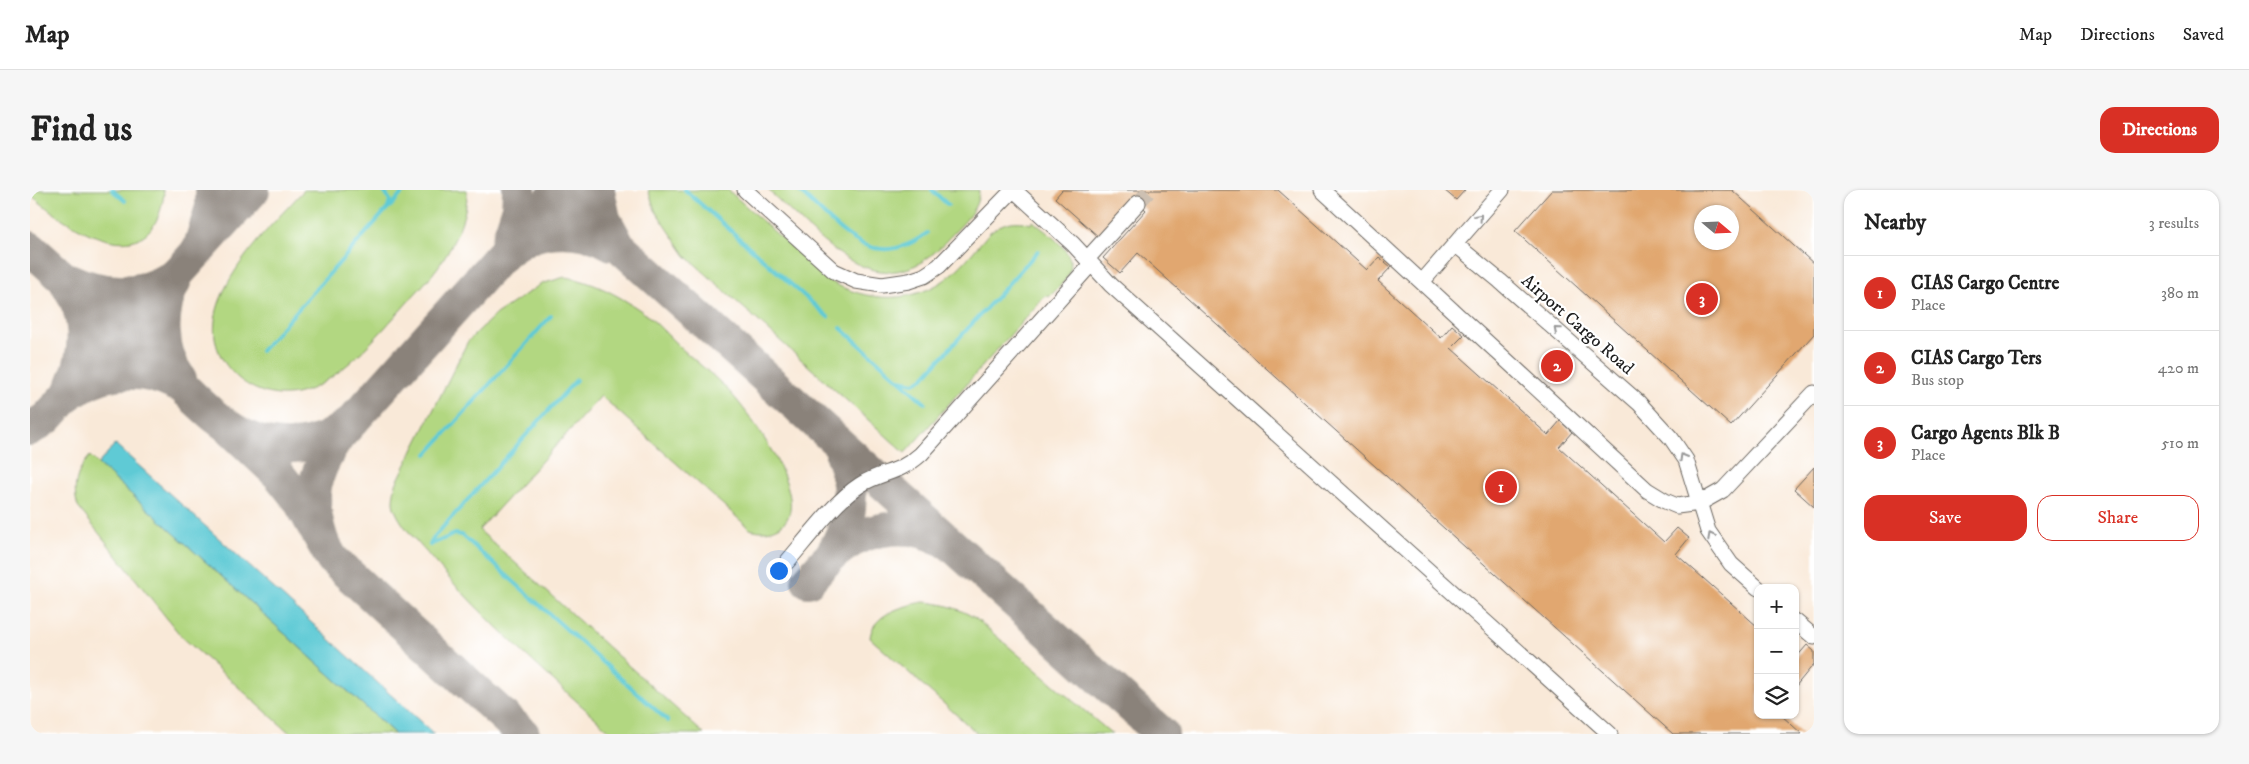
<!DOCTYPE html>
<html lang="en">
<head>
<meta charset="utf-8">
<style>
	body { margin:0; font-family:"IM FELL DW Pica",serif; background:#f6f6f6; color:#222 }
	.controls { position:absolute; right:15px; bottom:15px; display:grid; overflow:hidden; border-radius:10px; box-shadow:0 1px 4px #0004 }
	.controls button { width:45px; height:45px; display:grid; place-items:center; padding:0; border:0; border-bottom:1px solid #e0e0e0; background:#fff; color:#222; font:25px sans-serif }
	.compass { position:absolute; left:1664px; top:15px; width:45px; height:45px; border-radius:50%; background:#fff; box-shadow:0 1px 4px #0004; rotate:109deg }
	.you { position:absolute; left:748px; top:380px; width:18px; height:18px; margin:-12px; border:4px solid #fff; border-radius:50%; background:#1a73e8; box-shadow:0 0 0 8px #1a73e833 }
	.badge { display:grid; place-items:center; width:32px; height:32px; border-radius:50%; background:#d93025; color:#fff; font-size:16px; font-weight:700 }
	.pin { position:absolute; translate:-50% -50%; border:2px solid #fff; box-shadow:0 1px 5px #0006 }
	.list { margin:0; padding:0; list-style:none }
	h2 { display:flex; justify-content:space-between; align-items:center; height:65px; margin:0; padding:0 20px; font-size:21px }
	h2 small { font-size:16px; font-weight:400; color:#767676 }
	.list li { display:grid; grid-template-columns:32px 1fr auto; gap:15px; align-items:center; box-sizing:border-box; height:75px; padding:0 20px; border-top:1px solid #e0e0e0 }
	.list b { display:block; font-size:19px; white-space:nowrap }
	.list p { margin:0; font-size:16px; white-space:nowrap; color:#767676 }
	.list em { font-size:16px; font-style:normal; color:#767676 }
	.actions { display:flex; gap:10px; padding:15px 20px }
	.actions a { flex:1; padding:11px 0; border:1px solid #d93025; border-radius:15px; text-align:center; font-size:18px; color:#d93025 }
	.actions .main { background:#d93025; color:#fff }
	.icon { flex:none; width:28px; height:28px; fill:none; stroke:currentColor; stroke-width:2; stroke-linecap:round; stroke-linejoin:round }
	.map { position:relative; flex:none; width:1784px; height:544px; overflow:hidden; border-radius:15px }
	header { display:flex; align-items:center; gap:30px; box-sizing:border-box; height:70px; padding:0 25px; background:#fff; border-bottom:1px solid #e0e0e0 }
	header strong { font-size:24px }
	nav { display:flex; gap:28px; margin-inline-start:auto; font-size:18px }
	.intro { display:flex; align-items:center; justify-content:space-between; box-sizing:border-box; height:120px; padding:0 30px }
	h1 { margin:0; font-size:35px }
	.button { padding:12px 22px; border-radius:15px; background:#d93025; color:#fff; font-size:18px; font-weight:700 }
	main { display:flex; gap:30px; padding:0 30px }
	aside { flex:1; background:#fff; border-radius:15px; box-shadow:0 1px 4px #0004 }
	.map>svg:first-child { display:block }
</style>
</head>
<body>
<header>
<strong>Map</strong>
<nav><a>Map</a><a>Directions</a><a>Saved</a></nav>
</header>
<div class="intro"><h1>Find us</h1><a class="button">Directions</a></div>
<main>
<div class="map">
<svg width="1784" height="544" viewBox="0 0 1784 544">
	<rect width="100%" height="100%" fill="#fff"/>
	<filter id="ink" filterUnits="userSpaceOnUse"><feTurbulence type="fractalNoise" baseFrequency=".02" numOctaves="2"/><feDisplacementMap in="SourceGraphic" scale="10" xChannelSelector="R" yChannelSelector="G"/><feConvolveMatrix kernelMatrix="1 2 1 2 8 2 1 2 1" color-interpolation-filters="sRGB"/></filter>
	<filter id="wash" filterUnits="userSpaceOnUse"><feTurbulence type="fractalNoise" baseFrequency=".0096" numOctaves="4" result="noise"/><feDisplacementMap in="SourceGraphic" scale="20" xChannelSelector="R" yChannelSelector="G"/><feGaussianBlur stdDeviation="1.12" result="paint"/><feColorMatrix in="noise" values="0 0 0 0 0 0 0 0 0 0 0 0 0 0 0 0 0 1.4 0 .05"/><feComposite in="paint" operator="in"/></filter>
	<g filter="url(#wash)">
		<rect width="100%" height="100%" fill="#f9e9d8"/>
		<path fill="#b2d781" stroke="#677a4e" d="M0,0H133L134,4C122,91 39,39 0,4Z
			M274,0H437C438,27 423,55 408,77C399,90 386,102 376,114C349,144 307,195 266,204C244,208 223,201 207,187C142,127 234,44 274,0Z
			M618,0H698L798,90C837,113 885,115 921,85C935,73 947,57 960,42C973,32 985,29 1001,34L1003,31C1016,43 1049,62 1039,83C1035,92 1026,100 1019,107L1016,105L875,263L656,66L625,20Z
			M738,0H949C949,21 930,36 917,50C850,126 789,47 738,0Z
			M535,87C562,91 588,105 610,120C626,131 639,147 652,159C670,175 690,190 705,208C723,229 786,315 749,337C739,342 730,342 720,339L571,206L449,340L674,544H583C521,488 457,433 402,369C390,354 373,339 365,320C361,312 364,303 366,294L438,151L466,124L511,94Z
			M60,266L68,274L365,544H261L151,446L48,317C42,297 46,282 60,266Z
			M893,412C913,413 928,418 945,428L1082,544H948L840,448C842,424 873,416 893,412Z"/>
		<path fill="#5ecad5" stroke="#3d7378" d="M85,254L404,544H365L68,274Z"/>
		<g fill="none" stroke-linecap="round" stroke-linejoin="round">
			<path stroke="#5ecad5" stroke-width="4" d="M82,0L95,11
				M655,0L798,127
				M768,0C809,37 841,85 897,43
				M902,0L918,15
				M360,17L375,0
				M811,138L895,213
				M231,161L358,18L360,10L353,0
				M869,190L884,193L893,188L1008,61
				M397,264L521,126
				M400,355L425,344L432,345L638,531
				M400,355L404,347L546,190"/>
			<path stroke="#8a827a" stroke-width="34" d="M527,0L1132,544
				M568,0L574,29L585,49
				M171,53L182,17V0
				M477,54L488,21L489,0
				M0,58C46,99 92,141 138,183C163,206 189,236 221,249C253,262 288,257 314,237
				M481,58C509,36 553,37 582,54
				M39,90C71,105 111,108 141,87
				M145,90C129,120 129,161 150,189
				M37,94C58,124 58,161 43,194
				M46,199C78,179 112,178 145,194
				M196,235L249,285L269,310L302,369L493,544
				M0,239L17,228L223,0
				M292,351C278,307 282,285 308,247L530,0
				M800,367C821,335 826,302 812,266
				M778,391C788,379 798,367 811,358C839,336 883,331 914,351"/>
		</g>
		<g id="blocks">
			<path fill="#e1a770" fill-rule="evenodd" d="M1032,0H1248L1337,80L1349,67L1361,77L1348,91L1411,148L1422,135L1434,145L1421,158L1518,245L1530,231L1542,242L1529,257L1634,352L1647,338L1659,348L1646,364L1728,437V525H1751L1772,544H1643L1108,63L1090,83L1073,68L1116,20L1104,9L1070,48L1025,8Z
				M1414,0H1435L1426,10Z
				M1522,0H1702L1784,74V144L1701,236L1485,41ZM1672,22H1702V52H1672Z
				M1784,277V317L1764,299Z
				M1777,455L1784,461V474L1765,497V469Z"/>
		</g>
	</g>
	<g filter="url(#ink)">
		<use href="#blocks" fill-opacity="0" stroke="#69645e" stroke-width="1"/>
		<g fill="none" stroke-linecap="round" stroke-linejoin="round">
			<path stroke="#cdc0b2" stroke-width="15" stroke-dasharray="15 8" stroke-linecap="butt" d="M1108,13L1120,0"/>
			<defs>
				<path id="minor" d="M715,0L804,81L826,91L852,95L879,91L894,86L909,76L983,0
					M984,0L1043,54L1081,95L1580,544
					M1292,0L1617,300L1635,311L1647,316L1670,313L1693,300L1784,203
					M1425,54L1470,91L1609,213L1641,248L1656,270L1678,341L1701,374L1728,398
					M1057,69L1108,13
					M1392,92L1472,0
					M757,372C777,349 805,311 830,295C852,281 869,284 891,264L1061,74
					M1765,431L1784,447"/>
			</defs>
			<use href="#minor" stroke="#69645e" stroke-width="17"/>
			<use href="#minor" stroke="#fff" stroke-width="15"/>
		</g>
		<defs><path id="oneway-chevron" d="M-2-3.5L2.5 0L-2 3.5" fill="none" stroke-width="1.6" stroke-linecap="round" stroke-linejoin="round" transform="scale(1.25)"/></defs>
		<g stroke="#999">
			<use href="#oneway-chevron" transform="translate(1449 27) rotate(-48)"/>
			<use href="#oneway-chevron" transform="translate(1527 140) rotate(-139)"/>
			<use href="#oneway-chevron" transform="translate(1653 267) rotate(-120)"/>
			<use href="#oneway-chevron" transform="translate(1681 346) rotate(-118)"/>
		</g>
	</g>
	<g text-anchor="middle" stroke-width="4.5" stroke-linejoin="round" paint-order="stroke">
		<g font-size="18" fill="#1c1c1c" stroke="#fff">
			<text transform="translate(1548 134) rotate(41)" y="6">Airport Cargo Road</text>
		</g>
	</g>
</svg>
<div class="controls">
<button>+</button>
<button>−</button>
<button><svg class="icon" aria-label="layers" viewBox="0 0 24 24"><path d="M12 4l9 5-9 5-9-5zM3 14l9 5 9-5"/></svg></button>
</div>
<svg class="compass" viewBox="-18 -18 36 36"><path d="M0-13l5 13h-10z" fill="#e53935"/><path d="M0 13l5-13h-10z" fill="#767676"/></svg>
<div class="you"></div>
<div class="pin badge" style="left:1471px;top:297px">1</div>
<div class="pin badge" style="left:1527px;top:176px">2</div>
<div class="pin badge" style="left:1672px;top:109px">3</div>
</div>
<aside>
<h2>Nearby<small>3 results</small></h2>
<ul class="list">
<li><span class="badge">1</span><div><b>CIAS Cargo Centre</b><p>Place</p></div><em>380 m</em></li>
<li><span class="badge">2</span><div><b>CIAS Cargo Ters</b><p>Bus stop</p></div><em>420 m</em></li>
<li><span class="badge">3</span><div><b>Cargo Agents Blk B</b><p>Place</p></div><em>510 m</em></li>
</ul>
<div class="actions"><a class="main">Save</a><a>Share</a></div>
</aside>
</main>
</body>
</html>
